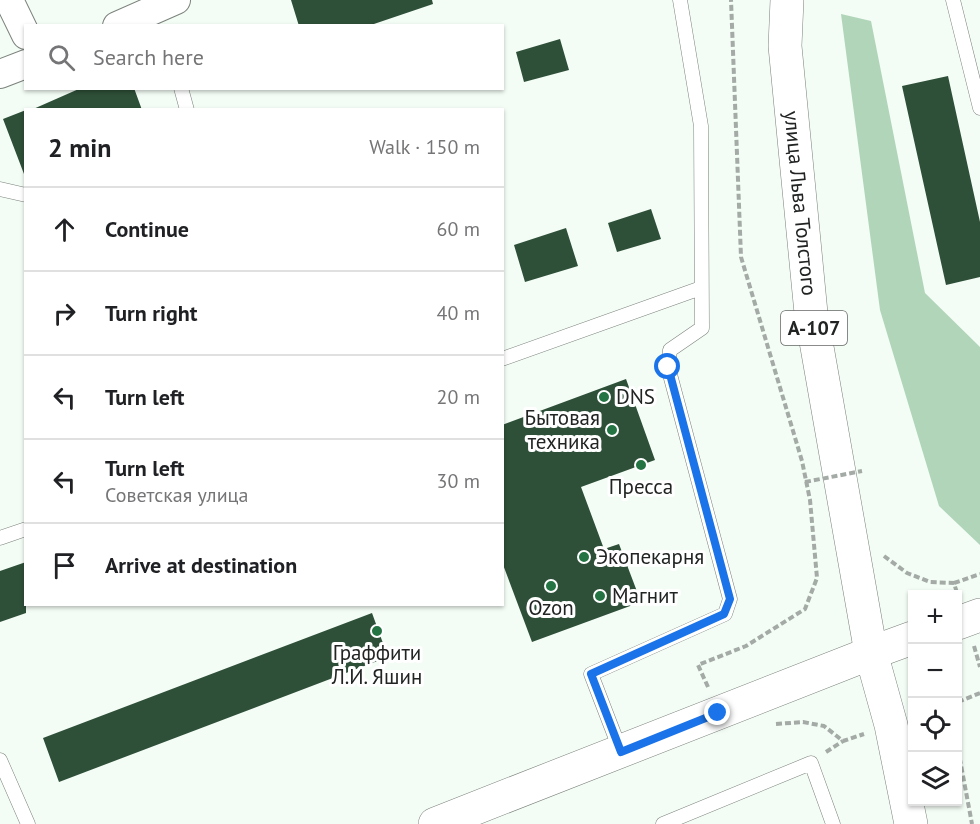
<!DOCTYPE html>
<html lang="en">
<head>
<meta charset="utf-8">
<style>
	body { margin:0; font-family:"PT Sans",sans-serif; background:#f2f2f2; color:#202124 }
	.controls { position:absolute; right:18px; bottom:18px; display:grid; overflow:hidden; border-radius:0px; box-shadow:0 2px 4px #0004 }
	.controls button { width:54px; height:54px; display:grid; place-items:center; padding:0; border:0; border-bottom:2px solid #e0e0e0; background:#fff; color:#202124; font:30px sans-serif }
	.stop { position:absolute; width:18px; height:18px; margin:-14px; border:4px solid #1a73e8; border-radius:50%; background:#fff }
	.stop.end { background:#1a73e8; border-color:#fff; box-shadow:0 2px 6px #0008 }
	.list { margin:0; padding:0; list-style:none }
	h2 { display:flex; justify-content:space-between; align-items:center; height:78px; margin:0; padding:0 24px; font-size:26px }
	h2 small { font-size:20px; font-weight:400; color:#757577 }
	.list li { display:grid; grid-template-columns:39px 1fr auto; gap:18px; align-items:center; box-sizing:border-box; height:84px; padding:0 24px; border-top:2px solid #e0e0e0 }
	.list b { display:block; font-size:22px; white-space:nowrap }
	.list p { margin:0; font-size:20px; white-space:nowrap; color:#757577 }
	.list em { font-size:20px; font-style:normal; color:#757577 }
	.icon { flex:none; width:33px; height:33px; fill:none; stroke:currentColor; stroke-width:2; stroke-linecap:round; stroke-linejoin:round }
	.map { position:relative; flex:none; width:980px; height:824px; overflow:hidden }
	.search { position:absolute; background:#fff; box-shadow:0 2px 4px #0004; left:24px; top:24px; width:480px; height:66px; display:flex; align-items:center; gap:15px; box-sizing:border-box; padding:0 21px; border-radius:0px; color:#757577; font-size:22px }
	.panel { position:absolute; background:#fff; box-shadow:0 2px 4px #0004; left:24px; top:108px; width:480px; height:498px; border-radius:0px }
	.map>svg:first-child { display:block }
</style>
</head>
<body>
<div class="map">
<svg width="980" height="824" viewBox="0 0 980 824">
	<rect width="100%" height="100%" fill="#f3fcf5"/>
	<path fill="#b0d5b9" d="M841,14L871,21L925,293L980,347V545L939,506L880,310Z"/>
	<path fill="#2e4f38" d="M291,0H432L433,4L368,26H299Z
		M560,39L569,70L524,82L516,52Z
		M948,76L980,222V277L946,285L902,86Z
		M81,88H134L142,110H31Z
		M26,110V174H24L3,119Z
		M651,209L661,239L617,252L608,223Z
		M566,228L578,266L525,282L514,245Z
		M626,379L655,460L581,487L604,549L619,544L641,602L532,642L502,562V425Z
		M26,562V613L0,622V571Z
		M372,613L388,657L59,782L43,738Z"/>
	<g fill="none" stroke-linecap="round" stroke-linejoin="round">
		<defs>
			<path id="lane" d="M953,0L980,108
				M181,88L187,110
				M0,189L26,195
				M502,359L701,288
				M0,538L26,529
				M621,752L591,674L725,614L730,599L668,367L670,350L702,328L701,126L680,0
				M0,760L28,824
				M663,824L811,763L833,824"/>
			<path id="street" d="M9,0L26,35
				M117,26L176,0
				M0,74L26,64"/>
			<path id="secondary" d="M958,623L980,615
				M435,824L871,653L912,638"/>
			<g id="highway">
				<path id="s1" d="M787,0L785,46L811,313L871,653L891,725L911,824"/>
			</g>
		</defs>
		<use href="#lane" stroke="#7b827c" stroke-width="15"/>
		<use href="#street" stroke="#7b827c" stroke-width="30"/>
		<use href="#secondary" stroke="#7b827c" stroke-width="34"/>
		<use href="#highway" stroke="#7b827c" stroke-width="34"/>
		<path stroke="#a4aba6" stroke-width="4" stroke-dasharray="6 3" stroke-linecap="butt" d="M884,556L907,573L930,582L954,583L957,593
			M954,583L980,574
			M974,646L980,667
			M708,687L698,665L746,646L805,609L817,578L810,500L802,461L741,257L731,0
			M958,702L980,693
			M776,724L803,722L824,726L843,741L864,734
			M958,749L972,824
			M826,752L843,741"/>
		<use href="#lane" stroke="#fff" stroke-width="14"/>
		<use href="#street" stroke="#fff" stroke-width="28"/>
		<use href="#secondary" stroke="#fff" stroke-width="33"/>
		<use href="#highway" stroke="#fff" stroke-width="33"/>
		<path stroke="#a4aba6" stroke-width="4" stroke-dasharray="6 3" stroke-linecap="butt" d="M805,482L862,471"/>
	</g>
	<g fill="none" stroke-linecap="round" stroke-linejoin="round">
		<path stroke="#1a73e8" stroke-width="8" d="M668,367L730,599L724,614L591,674L621,752L718,713"/>
	</g>
	<g fill="#247343" stroke="#fff" stroke-width="2">
		<circle cx="604" cy="397" r="6"/>
		<circle cx="612" cy="430" r="6"/>
		<circle cx="641" cy="465" r="6"/>
		<circle cx="584" cy="557" r="6"/>
		<circle cx="551" cy="586" r="6"/>
		<circle cx="600" cy="596" r="6"/>
		<circle cx="377" cy="631" r="6"/>
	</g>
	<g text-anchor="middle" stroke-width="6" stroke-linejoin="round" paint-order="stroke">
		<rect fill="#fff" stroke="#646664" stroke-width="1.5" x="781" y="311" width="66" height="34" rx="4.5"/>
		<g font-size="20" font-weight="bold" fill="#212422">
			<text x="814" y="335">А-107</text>
		</g>
		<g font-size="21" fill="#212422" stroke="#fff">
			<text dy="7" stroke="none"><textPath href="#s1" startOffset="204">улица Льва Толстого</textPath></text>
		</g>
		<g font-size="21" fill="#212422" stroke="#fff" text-anchor="start">
			<text x="616" y="404">DNS</text>
			<text x="600" y="425" text-anchor="end">Бытовая<tspan x="600" dy="24">техника</tspan></text>
			<text x="641" y="494" text-anchor="middle">Пресса</text>
			<text x="596" y="564">Экопекарня</text>
			<text x="612" y="603">Магнит</text>
			<text x="551" y="615" text-anchor="middle">Ozon</text>
			<text x="377" y="660" text-anchor="middle">Граффити<tspan x="377" dy="24">Л.И. Яшин</tspan></text>
		</g>
	</g>
</svg>
<div class="controls">
<button>+</button>
<button>−</button>
<button><svg class="icon" aria-label="locate" viewBox="0 0 24 24"><circle cx="12" cy="12" r="6"/><path d="M12 2v4M12 18v4M2 12h4M18 12h4"/></svg></button>
<button><svg class="icon" aria-label="layers" viewBox="0 0 24 24"><path d="M12 4l9 5-9 5-9-5zM3 14l9 5 9-5"/></svg></button>
</div>
<div class="stop" style="left:668px;top:367px"></div>
<div class="stop end" style="left:718px;top:713px"></div>
<div class="search"><svg class="icon" aria-label="search" viewBox="0 0 24 24"><circle cx="10" cy="10" r="6"/><path d="M15 15l6 6"/></svg>Search here</div>
<section class="panel">
<h2>2 min<small>Walk · 150 m</small></h2>
<ul class="list">
<li><svg class="icon" aria-label="ahead" viewBox="0 0 24 24"><path d="M12 20V5M6 11l6-6 6 6"/></svg><div><b>Continue</b></div><em>60 m</em></li>
<li><svg class="icon" aria-label="right" viewBox="0 0 24 24"><path d="M7 20v-9h11M14 6l5 5-5 5"/></svg><div><b>Turn right</b></div><em>40 m</em></li>
<li><svg class="icon" aria-label="left" viewBox="0 0 24 24"><path d="M17 20v-9H6M10 6l-5 5 5 5"/></svg><div><b>Turn left</b></div><em>20 m</em></li>
<li><svg class="icon" aria-label="left" viewBox="0 0 24 24"><path d="M17 20v-9H6M10 6l-5 5 5 5"/></svg><div><b>Turn left</b><p>Советская улица</p></div><em>30 m</em></li>
<li><svg class="icon" aria-label="arrive" viewBox="0 0 24 24"><path d="M6 21V4h12l-3 4 3 4H6"/></svg><div><b>Arrive at destination</b></div></li>
</ul>
</section>
</div>
</body>
</html>
